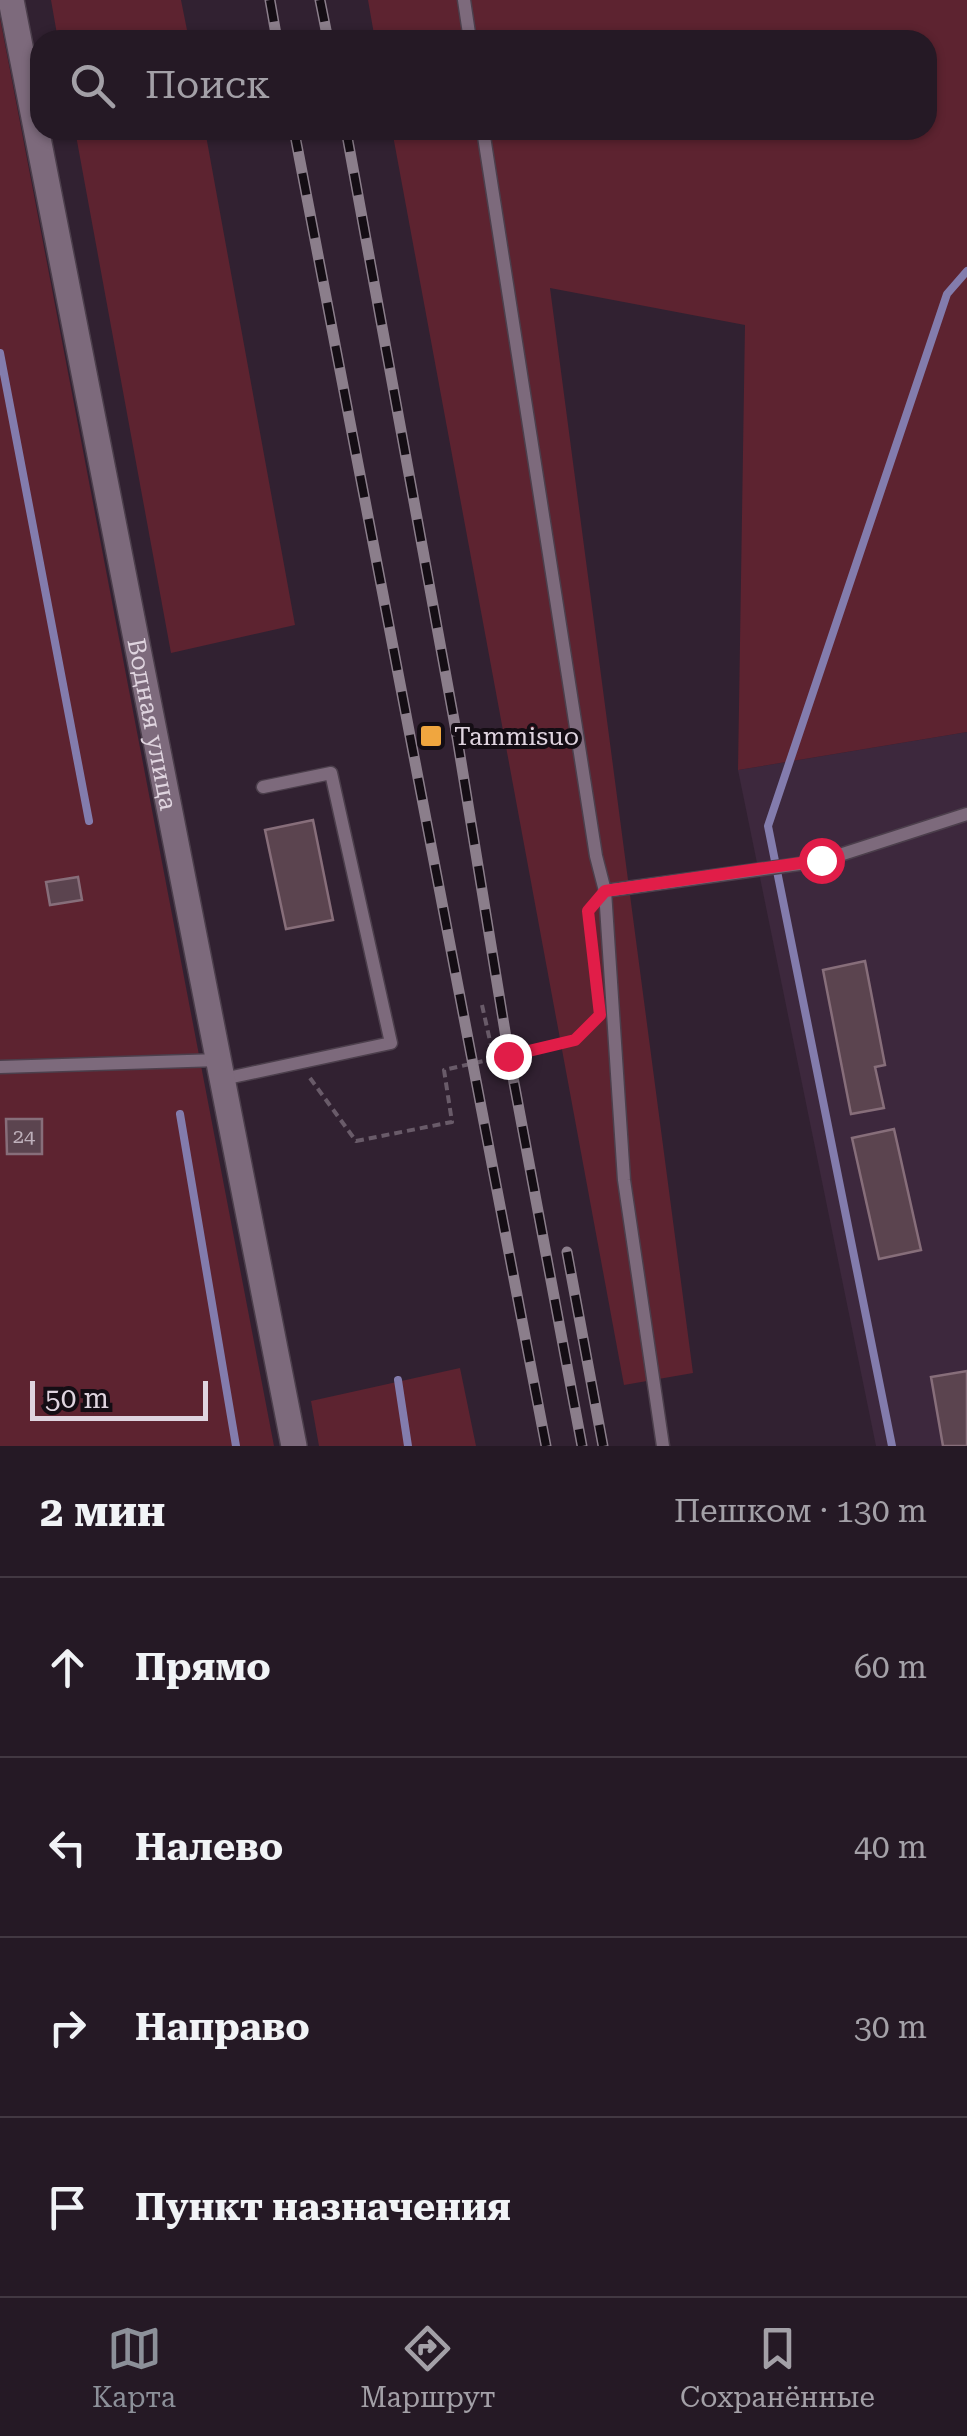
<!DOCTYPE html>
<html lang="ru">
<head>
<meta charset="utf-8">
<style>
	body { margin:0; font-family:"Roboto Serif",serif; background:#312632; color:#f1f3f6 }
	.scale { position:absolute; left:30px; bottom:25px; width:178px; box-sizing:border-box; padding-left:10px; border:5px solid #dfd4df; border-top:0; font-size:28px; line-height:35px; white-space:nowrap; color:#dfd4df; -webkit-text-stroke:8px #140d14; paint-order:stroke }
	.stop { position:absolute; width:30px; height:30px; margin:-22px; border:8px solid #e11d48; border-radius:50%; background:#fff }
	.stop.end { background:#e11d48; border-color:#fff; box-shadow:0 2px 10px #0008 }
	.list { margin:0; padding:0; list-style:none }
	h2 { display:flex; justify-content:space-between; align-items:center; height:130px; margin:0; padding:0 40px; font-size:42px }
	h2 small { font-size:32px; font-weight:400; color:#a3a0a7 }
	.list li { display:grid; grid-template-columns:65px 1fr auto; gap:30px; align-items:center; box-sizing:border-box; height:180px; padding:0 40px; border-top:2px solid #423842 }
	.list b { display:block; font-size:38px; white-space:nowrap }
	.list em { font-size:32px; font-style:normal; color:#a3a0a7 }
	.icon { flex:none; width:55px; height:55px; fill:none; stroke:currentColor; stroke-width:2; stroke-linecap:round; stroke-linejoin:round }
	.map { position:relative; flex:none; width:967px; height:1446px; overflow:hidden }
	.search { position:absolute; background:#251925; box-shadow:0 2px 8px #0004; left:30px; right:30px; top:30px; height:110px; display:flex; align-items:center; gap:25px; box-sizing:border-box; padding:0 35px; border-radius:30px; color:#a3a0a7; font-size:38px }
	.sheet { height:850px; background:#251925 }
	nav { display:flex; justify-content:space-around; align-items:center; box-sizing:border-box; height:140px; border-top:2px solid #423842; background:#251925; font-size:28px; color:#a3a0a7 }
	nav a { display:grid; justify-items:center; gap:5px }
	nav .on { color:#8c9099 }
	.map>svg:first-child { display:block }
</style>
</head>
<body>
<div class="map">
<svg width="967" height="1446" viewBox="0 0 967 1446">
	<rect width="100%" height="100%" fill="#312131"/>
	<path fill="#3d283d" d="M967,732V1446H876L738,770Z"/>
	<path fill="#5d2330" d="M51,0H181L189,40H58Z
		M368,0H967V732L738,770L745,325L550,288L693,1373L624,1385L392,130H927V40H375Z
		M0,18L274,1446H0Z
		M75,130H205L295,625L171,653Z
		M460,1368L476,1446H319L311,1401Z"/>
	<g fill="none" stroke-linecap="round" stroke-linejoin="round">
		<path stroke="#837cad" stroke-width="8" d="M0,353L89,821
			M180,1114L236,1446
			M398,1380L408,1446
			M892,1446L768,826L947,294L967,271"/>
	</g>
	<path fill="#5b444f" stroke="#876e7a" stroke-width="2.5" d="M313,820L333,920L286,929L265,830Z
		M78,877L82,900L50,905L46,882Z
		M865,961L885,1065L875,1067L884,1108L851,1114L823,970Z
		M6,1119H42V1154H7Z
		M894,1129L921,1250L879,1259L852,1138Z
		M967,1371V1446H943L931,1377Z"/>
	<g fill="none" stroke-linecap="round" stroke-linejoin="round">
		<defs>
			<path id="service" d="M464,0L470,40
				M483,130L596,856L605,891L624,1180L663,1446
				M605,891L821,861L967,814
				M0,1067L219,1060
				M223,1079L391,1043L331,773L263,787"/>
			<g id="minor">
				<path id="s1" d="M11,0L294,1446"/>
			</g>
		</defs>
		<use href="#service" stroke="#4c3f4c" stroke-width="15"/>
		<use href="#minor" stroke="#4c3f4c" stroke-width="28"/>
		<path stroke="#695b69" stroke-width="4" stroke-dasharray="8 5" stroke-linecap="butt" d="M482,1005L494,1059
			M310,1078L356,1141L452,1122L444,1070L575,1040L594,1021"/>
		<use href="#service" stroke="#7d6a7c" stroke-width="12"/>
		<use href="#minor" stroke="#7d6a7c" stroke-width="25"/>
		<defs>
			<path id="rail" d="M270,0L277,40
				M320,0L328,40
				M294,130L546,1446
				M346,130L456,731L509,1056L582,1446
				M567,1252L603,1446"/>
		</defs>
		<use href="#rail" stroke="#8b7e8b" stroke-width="11"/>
		<use href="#rail" stroke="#140d14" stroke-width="8" stroke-dasharray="22" stroke-linecap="butt"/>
	</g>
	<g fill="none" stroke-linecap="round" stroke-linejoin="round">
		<path stroke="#e11d48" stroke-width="12" d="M508,1056L575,1040L600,1015L588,911L605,891L821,860"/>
	</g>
	<rect fill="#f0a63f" stroke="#140d14" stroke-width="4" x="419" y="724" width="24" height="24" rx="5"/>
	<g text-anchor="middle" stroke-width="8" stroke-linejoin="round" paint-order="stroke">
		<g font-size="20" fill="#beb0bb">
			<text x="24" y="1143">24</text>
		</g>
		<g font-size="25" fill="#dfd4df" stroke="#140d14">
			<text dy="9" stroke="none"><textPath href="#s1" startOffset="738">Водная улица</textPath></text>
		</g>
		<g font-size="25" fill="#dfd4df" stroke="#140d14" text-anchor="start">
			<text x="454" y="745">Tammisuo</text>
		</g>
	</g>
</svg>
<div class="scale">50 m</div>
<div class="stop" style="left:821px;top:860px"></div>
<div class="stop end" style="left:508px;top:1056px"></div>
<div class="search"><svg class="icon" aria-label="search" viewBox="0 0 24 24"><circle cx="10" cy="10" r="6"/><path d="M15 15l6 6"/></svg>Поиск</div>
</div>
<section class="sheet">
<h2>2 мин<small>Пешком · 130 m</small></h2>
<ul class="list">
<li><svg class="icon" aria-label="ahead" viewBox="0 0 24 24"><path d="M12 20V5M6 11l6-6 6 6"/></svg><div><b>Прямо</b></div><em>60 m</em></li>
<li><svg class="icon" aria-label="left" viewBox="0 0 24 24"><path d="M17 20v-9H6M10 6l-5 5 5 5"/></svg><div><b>Налево</b></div><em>40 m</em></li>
<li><svg class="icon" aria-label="right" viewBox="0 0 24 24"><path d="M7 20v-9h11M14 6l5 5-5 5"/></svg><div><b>Направо</b></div><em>30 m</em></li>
<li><svg class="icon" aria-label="arrive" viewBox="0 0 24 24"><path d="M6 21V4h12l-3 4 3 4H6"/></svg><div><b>Пункт назначения</b></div></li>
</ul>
</section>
<nav>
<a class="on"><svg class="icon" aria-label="map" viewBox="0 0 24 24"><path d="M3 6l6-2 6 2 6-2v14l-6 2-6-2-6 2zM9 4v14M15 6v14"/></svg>Карта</a>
<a><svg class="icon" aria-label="directions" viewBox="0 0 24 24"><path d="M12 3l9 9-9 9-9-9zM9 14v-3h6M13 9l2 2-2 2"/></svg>Маршрут</a>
<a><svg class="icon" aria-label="saved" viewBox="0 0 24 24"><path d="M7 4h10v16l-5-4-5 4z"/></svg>Сохранённые</a>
</nav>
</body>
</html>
